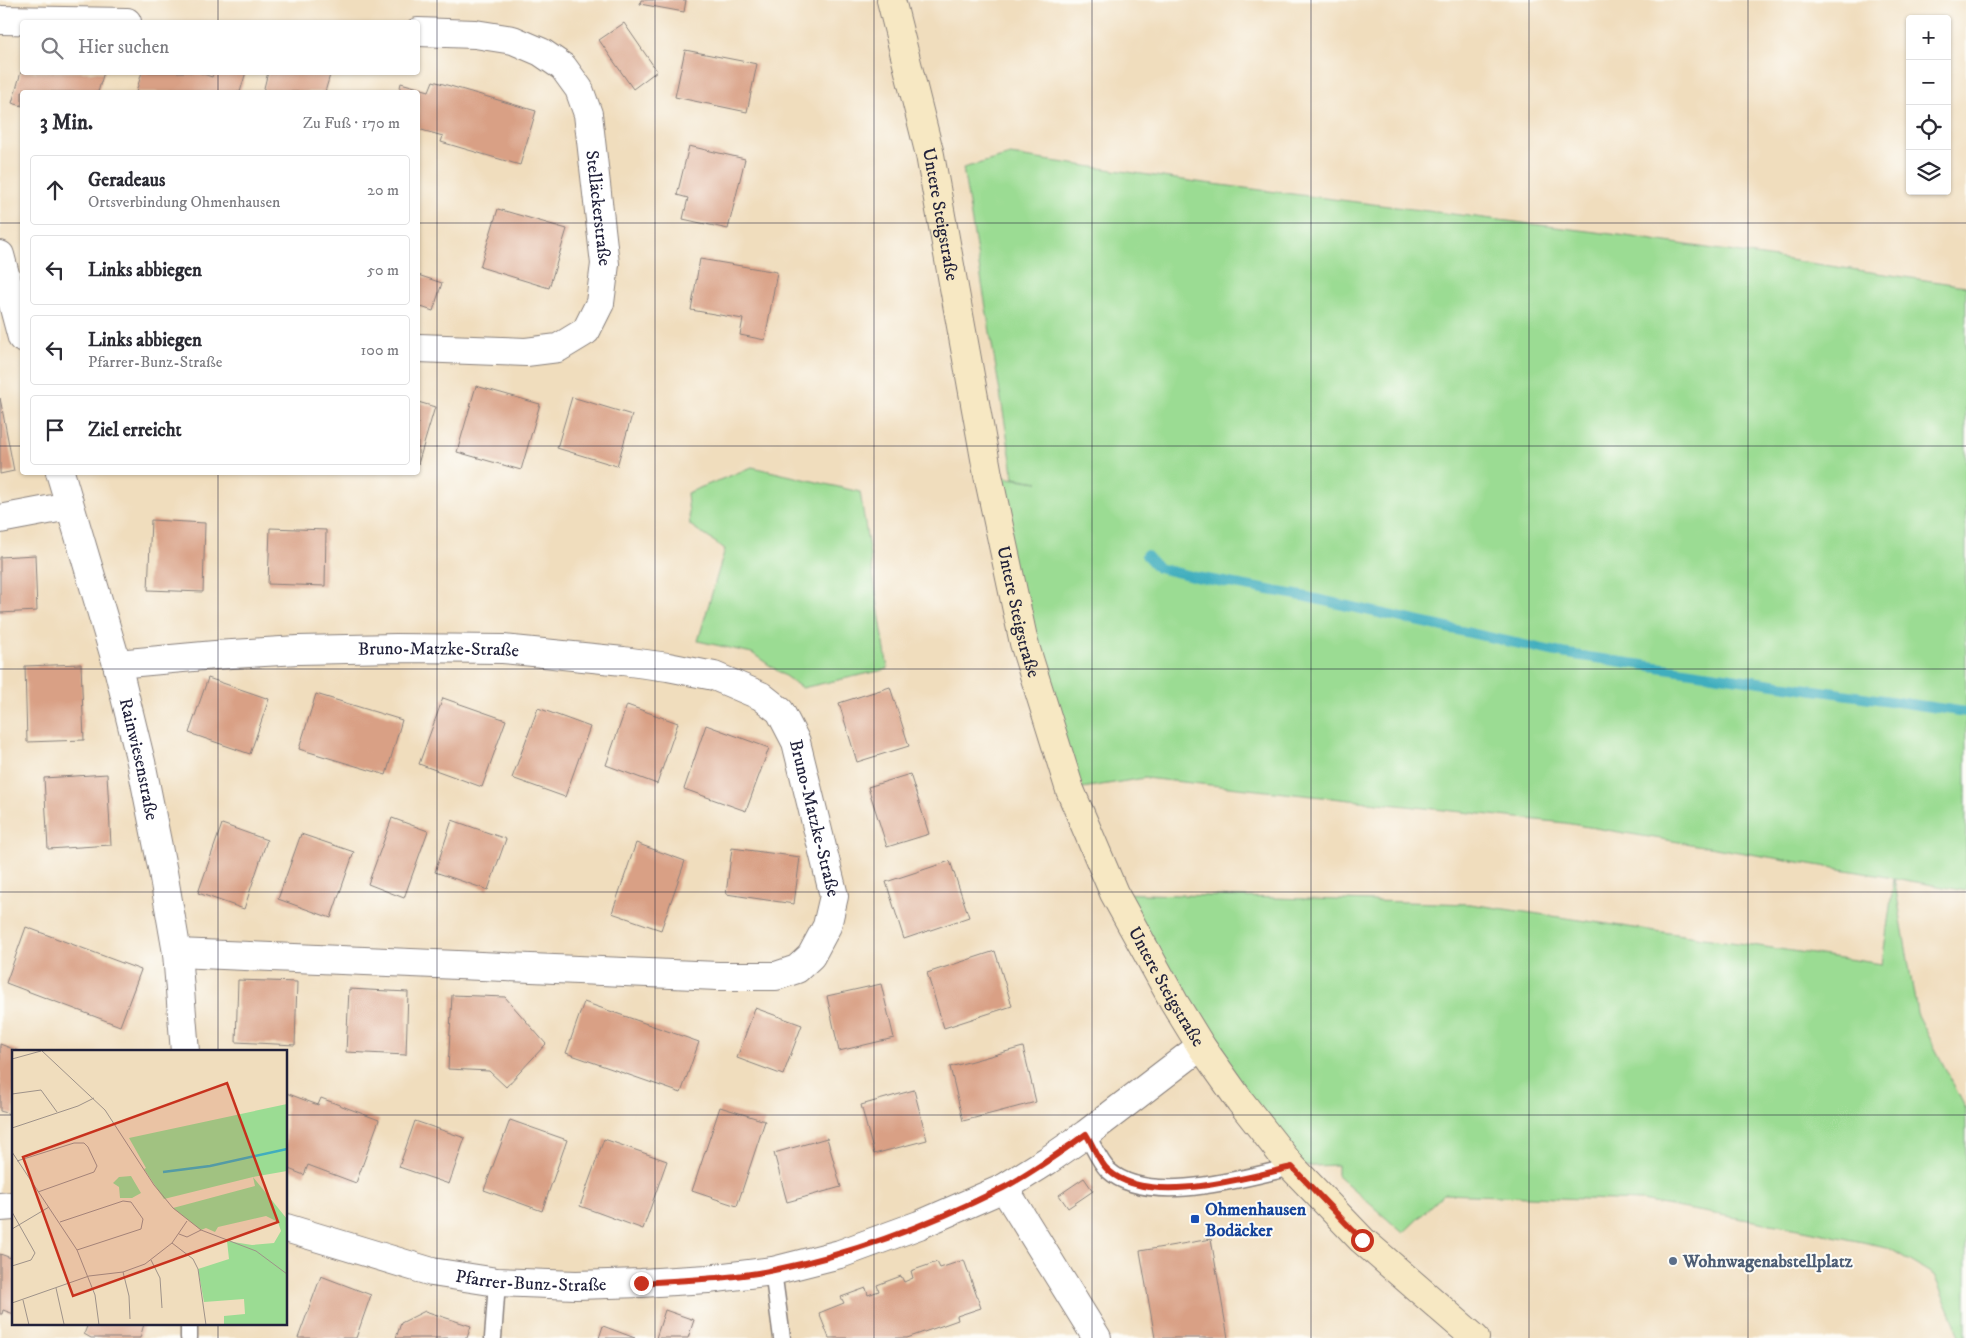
<!DOCTYPE html>
<html lang="de">
<head>
<meta charset="utf-8">
<style>
	body { margin:0; font-family:"IM FELL DW Pica",serif; background:#f2f2f3; color:#2b2b33 }
	.controls { position:absolute; right:15px; top:15px; display:grid; overflow:hidden; border-radius:5px; box-shadow:0 1px 4px #0004 }
	.controls button { width:45px; height:45px; display:grid; place-items:center; padding:0; border:0; border-bottom:1px solid #e1e1e2; background:#fff; color:#2b2b33; font:25px sans-serif }
	.stop { position:absolute; width:15px; height:15px; margin:-11px; border:4px solid #c8321e; border-radius:50%; background:#fff }
	.stop.end { background:#c8321e; border-color:#fff; box-shadow:0 1px 5px #0008 }
	.list { margin:0; padding:0; list-style:none }
	h2 { display:flex; justify-content:space-between; align-items:center; height:65px; margin:0; padding:0 20px; font-size:21px }
	h2 small { font-size:16px; font-weight:400; color:#7c7c81 }
	.list li { display:grid; grid-template-columns:32px 1fr auto; gap:15px; align-items:center; box-sizing:border-box; height:70px; margin:0 10px 10px; padding:0 10px; border:1px solid #e1e1e2; border-radius:5px }
	.list b { display:block; font-size:19px; white-space:nowrap }
	.list p { margin:0; font-size:16px; white-space:nowrap; color:#7c7c81 }
	.list em { font-size:16px; font-style:normal; color:#7c7c81 }
	.icon { flex:none; width:28px; height:28px; fill:none; stroke:currentColor; stroke-width:2; stroke-linecap:round; stroke-linejoin:round }
	.map { position:relative; flex:none; width:1966px; height:1338px; overflow:hidden }
	.search { position:absolute; background:#fff; box-shadow:0 1px 4px #0004; left:20px; top:20px; width:400px; height:55px; display:flex; align-items:center; gap:12px; box-sizing:border-box; padding:0 18px; border-radius:5px; color:#7c7c81; font-size:19px }
	.panel { position:absolute; background:#fff; box-shadow:0 1px 4px #0004; left:20px; top:90px; width:400px; height:385px; border-radius:5px }
	.map>svg:first-child { display:block }
</style>
</head>
<body>
<div class="map">
<svg width="1966" height="1338" viewBox="0 0 1966 1338">
	<rect width="100%" height="100%" fill="#fdfcf7"/>
	<filter id="ink" filterUnits="userSpaceOnUse"><feTurbulence type="fractalNoise" baseFrequency=".02" numOctaves="2"/><feDisplacementMap in="SourceGraphic" scale="10" xChannelSelector="R" yChannelSelector="G"/><feConvolveMatrix kernelMatrix="1 2 1 2 8 2 1 2 1" color-interpolation-filters="sRGB"/></filter>
	<filter id="wash" filterUnits="userSpaceOnUse"><feTurbulence type="fractalNoise" baseFrequency=".0096" numOctaves="4" result="noise"/><feDisplacementMap in="SourceGraphic" scale="20" xChannelSelector="R" yChannelSelector="G"/><feGaussianBlur stdDeviation="1.12" result="paint"/><feColorMatrix in="noise" values="0 0 0 0 0 0 0 0 0 0 0 0 0 0 0 0 0 1.4 0 .05"/><feComposite in="paint" operator="in"/></filter>
	<g filter="url(#wash)">
		<rect width="100%" height="100%" fill="#f0ddbd"/>
		<path fill="#9bdc93" stroke="#5e7f67" d="M1010,155L1197,182L1619,235L1966,286V891L1894,878L1917,1013L1966,1109V1338H1961L1934,1275L1887,1247L1799,1229L1642,1201L1444,1194L1403,1233L1337,1175V1165L1292,1167L1114,893L1470,904L1882,964L1894,878L1565,823L1145,778L1070,790L988,475L1038,482L1014,478L963,168Z
			M752,467L860,492L888,669L802,688L752,653L698,641L725,549L690,525L687,493Z"/>
		<g fill="none" stroke-linecap="round" stroke-linejoin="round">
			<path stroke="#40aebe" stroke-width="10" d="M1146,555L1158,568L1196,577L1302,596L1561,653L1966,712"/>
		</g>
		<g id="blocks">
			<path fill="#d9a085" d="M641,0H686L684,12L640,4Z
				M624,23L657,71L633,89L599,40Z
				M685,50L757,64L747,112L675,97Z
				M21,72H104L98,92H22V106L12,103Z
				M142,72H198L212,77L214,72H246L240,92H136Z
				M268,72H321L330,75L325,92H263Z
				M433,81L536,111L520,165L441,142L443,136L418,129V92H399L401,83L429,91Z
				M689,146L745,159L728,229L683,219L688,198L677,195Z
				M498,209L567,229L549,288L480,267Z
				M700,259L777,272L765,340L740,335L743,319L691,310Z
				M418,275L442,283L433,311L418,306Z
				M476,386L540,404L521,470L457,452Z
				M572,397L632,415L617,466L557,448Z
				M0,398L14,471L0,474Z
				M418,402L435,407L418,464Z
				M151,520L205,523L203,592L148,590Z
				M270,528L326,530L325,586L268,584Z
				M35,555L37,611L0,613V557Z
				M81,664L84,740L27,742L25,666Z
				M208,678L269,699L250,754L189,733Z
				M890,687L909,746L857,762L839,703Z
				M316,694L402,720L386,775L299,749Z
				M443,698L506,720L482,787L419,764Z
				M627,705L678,723L657,784L606,765Z
				M538,708L590,727L565,797L512,778Z
				M706,725L769,748L746,811L684,789Z
				M107,774L111,845L48,849L44,778Z
				M910,774L929,834L887,847L868,787Z
				M392,818L428,831L404,898L368,884Z
				M452,820L506,839L488,890L435,872Z
				M222,824L267,840L244,909L198,893Z
				M301,834L354,852L331,918L278,899Z
				M636,843L685,861L661,930L612,913Z
				M732,848L800,857L794,904L726,894Z
				M950,861L969,917L904,939L886,882Z
				M26,927L141,970L120,1026L6,983Z
				M995,951L1012,1006L944,1028L927,973Z
				M238,980L297,982L295,1045L236,1042Z
				M881,984L894,1038L839,1051L827,996Z
				M349,989L408,992L406,1055L346,1052Z
				M452,995L505,997L546,1044L506,1087L489,1071L448,1069Z
				M584,1002L699,1042L681,1093L566,1053Z
				M755,1008L802,1025L783,1075L737,1058Z
				M0,1044L21,1052H14V1115L0,1111Z
				M1023,1047L1036,1102L963,1121L950,1067Z
				M914,1090L927,1140L874,1154L861,1105Z
				M286,1093L318,1105L321,1098L379,1120L356,1183L308,1165L304,1175L286,1168Z
				M720,1107L765,1121L737,1206L692,1191Z
				M510,1120L567,1140L542,1211L484,1190Z
				M415,1121L465,1138L449,1184L399,1167Z
				M827,1138L841,1187L787,1202L774,1153Z
				M604,1139L667,1161L643,1229L580,1206Z
				M1084,1178L1093,1191L1068,1208L1059,1195Z
				M1211,1239L1228,1338H1155L1140,1251Z
				M0,1254L14,1259V1314L3,1310L2,1314H0Z
				M964,1260L981,1308L957,1316L958,1320L907,1338H829L819,1313L844,1303L841,1297L866,1288L868,1295L879,1291L877,1285L901,1276L904,1282L913,1278L911,1271L937,1262L940,1268Z
				M321,1276L371,1295L356,1338H298Z
				M665,1310L694,1320L688,1338H656Z
				M425,1311L471,1326L467,1338H396L401,1323Z
				M88,1324H144L140,1338H91L84,1334Z
				M603,1326L635,1338H599Z"/>
		</g>
	</g>
	<g filter="url(#ink)">
		<use href="#blocks" fill-opacity="0" stroke="#89807c" stroke-width="1"/>
		<g fill="none" stroke-linecap="round" stroke-linejoin="round">
			<defs>
				<path id="lane" d="M1086,1134C1093,1145 1099,1161 1108,1170C1148,1207 1244,1178 1292,1167
					M773,1271L782,1338
					M189,1338V1324
					M493,1338L497,1282"/>
				<g id="street">
					<path d="M0,20L127,22"/>
					<path id="s1" d="M418,32L475,34L513,40L541,52L563,67L579,89L588,114L605,264L600,303L586,331L558,348L526,352L418,348"/>
					<path d="M0,255L22,338"/>
					<path id="s2" d="M60,472L117,664L141,762L163,872L177,953L185,1052"/>
					<path d="M0,519L69,506"/>
					<path id="s3" d="M117,664L215,655L298,650L396,648L503,649L623,661L668,667L714,676L761,696L780,711L796,742L834,896L827,926L811,956L797,969L776,976H718L177,953"/>
					<path d="M1004,1188L1097,1338"/>
					<path d="M0,1207L14,1206"/>
					<path id="s4" d="M286,1228L432,1272L497,1282L576,1285L641,1283L708,1279L773,1271L840,1254L919,1225L1004,1188L1047,1161L1086,1134L1201,1046"/>
				</g>
				<g id="secondary">
					<path id="s5" d="M891,0L930,155L988,475L1024,643L1070,790L1114,893L1174,1002L1201,1046L1240,1101L1292,1167L1362,1240L1475,1338"/>
				</g>
			</defs>
			<use href="#lane" stroke="#89807c" stroke-width="19"/>
			<use href="#street" stroke="#89807c" stroke-width="30"/>
			<use href="#secondary" stroke="#89807c" stroke-width="30"/>
			<use href="#lane" stroke="#fff" stroke-width="16"/>
			<use href="#street" stroke="#fff" stroke-width="28"/>
			<use href="#secondary" stroke="#f7e8c3" stroke-width="28"/>
		</g>
	</g>
	<g fill="none" stroke-linecap="round" stroke-linejoin="round" filter="url(#ink)">
		<path stroke="#c8321e" stroke-width="6" d="M641,1283C685,1280 731,1279 774,1270C853,1254 931,1224 1003,1188C1032,1173 1059,1153 1086,1134C1093,1145 1099,1162 1108,1170C1148,1207 1244,1178 1292,1167L1362,1240"/>
	</g>
	<path fill="none" stroke="#22223b" stroke-width="1" stroke-opacity="0.55" d="M218,0V22M437,0V1338M655,0V1338M874,0V1338M1092,0V1338M1311,0V1338M1529,0V1338M1748,0V1338M218,72V92M0,223H22M418,223H1966M0,446H22M418,446H1966M218,472V1052M0,669H1966M0,892H1966M0,1115H14M286,1115H1966M218,1324V1338"/>
	<rect fill="#1a4fb4" stroke="#fdfcf7" stroke-width="2" x="1190" y="1214" width="10" height="10" rx="2.5"/>
	<circle fill="#5c6f8a" stroke="#fdfcf7" stroke-width="2" cx="1673" cy="1261" r="5"/>
	<g text-anchor="middle" stroke-width="4" stroke-linejoin="round" paint-order="stroke">
		<g font-size="18" fill="#22223b" stroke="#fdfcf7">
			<text dy="6" stroke="none"><textPath href="#s1" startOffset="301">Stelläckerstraße</textPath></text>
			<text dy="6" stroke="none"><textPath href="#s5" startOffset="220">Untere Steigstraße</textPath></text>
			<text dy="6" stroke="none"><textPath href="#s5" startOffset="625">Untere Steigstraße</textPath></text>
			<text dy="6" stroke="none"><textPath href="#s3" startOffset="322">Bruno-Matzke-Straße</textPath></text>
			<text dy="6" stroke="none"><textPath href="#s2" startOffset="298">Rainwiesenstraße</textPath></text>
			<text dy="6" stroke="none"><textPath href="#s3" startOffset="788">Bruno-Matzke-Straße</textPath></text>
			<text dy="6" stroke="none"><textPath href="#s5" startOffset="1030">Untere Steigstraße</textPath></text>
			<text dy="6" stroke="none"><textPath href="#s4" startOffset="252">Pfarrer-Bunz-Straße</textPath></text>
		</g>
		<g font-size="18" font-weight="bold" fill="#164399" stroke="#fdfcf7" text-anchor="start">
			<text x="1205" y="1215">Ohmenhausen<tspan x="1205" dy="21">Bodäcker</tspan></text>
		</g>
		<g font-size="18" font-weight="bold" fill="#4e5e75" stroke="#fdfcf7" text-anchor="start">
			<text x="1683" y="1267">Wohnwagenabstellplatz</text>
		</g>
	</g>
	<g transform="translate(12 1050)">
		<rect width="275" height="275" fill="#f0ddbd"/>
		<path d="M275,54V121L241,127L275,169V275H212V266L233,264L232,249L192,252L186,219L217,209L215,191L240,195L262,193L269,181L266,172L254,166L206,177L203,182L194,178L189,180L161,158L243,136L241,127L152,149L132,119L134,118L117,88ZM119,126L129,143L120,148H108L107,137L101,133L107,127Z" fill="#9bdc93"/>
		<path fill="none" stroke="#40aebe" stroke-width="2.5" d="M151,122L198,116L275,99"/>
		<path fill="none" stroke="#9e9289" stroke-width="1" d="M29,0L93,60L142,135L161,158L189,180L244,201L275,224M0,9L29,1M0,44L29,40L45,62M0,78L66,56L82,48M0,102L65,200L83,245L87,275M5,111L62,93H72L76,97L85,116L82,122L26,142M0,162L23,203L19,210L0,216M48,172L111,151L119,152L131,169L129,179L65,200M0,179L37,157M167,184L175,187L189,180M160,193L181,209L186,219L194,275M139,210L148,228L150,258M111,222L117,246L118,269M44,238L52,274M11,250L17,275M0,253L77,226L111,222L133,214L160,193L175,171"/>
		<path fill="#c8321e" fill-opacity="0.15" stroke="#c8321e" stroke-width="2.5" d="M215,33L266,172L61,246L11,107Z"/>
		<rect width="275" height="275" fill="none" stroke="#22223b" stroke-width="2.5"/>
	</g>
</svg>
<div class="controls">
<button>+</button>
<button>−</button>
<button><svg class="icon" aria-label="locate" viewBox="0 0 24 24"><circle cx="12" cy="12" r="6"/><path d="M12 2v4M12 18v4M2 12h4M18 12h4"/></svg></button>
<button><svg class="icon" aria-label="layers" viewBox="0 0 24 24"><path d="M12 4l9 5-9 5-9-5zM3 14l9 5 9-5"/></svg></button>
</div>
<div class="stop" style="left:1362px;top:1240px"></div>
<div class="stop end" style="left:641px;top:1283px"></div>
<div class="search"><svg class="icon" aria-label="search" viewBox="0 0 24 24"><circle cx="10" cy="10" r="6"/><path d="M15 15l6 6"/></svg>Hier suchen</div>
<section class="panel">
<h2>3 Min.<small>Zu Fuß · 170 m</small></h2>
<ul class="list">
<li><svg class="icon" aria-label="ahead" viewBox="0 0 24 24"><path d="M12 20V5M6 11l6-6 6 6"/></svg><div><b>Geradeaus</b><p>Ortsverbindung Ohmenhausen</p></div><em>20 m</em></li>
<li><svg class="icon" aria-label="left" viewBox="0 0 24 24"><path d="M17 20v-9H6M10 6l-5 5 5 5"/></svg><div><b>Links abbiegen</b></div><em>50 m</em></li>
<li><svg class="icon" aria-label="left" viewBox="0 0 24 24"><path d="M17 20v-9H6M10 6l-5 5 5 5"/></svg><div><b>Links abbiegen</b><p>Pfarrer-Bunz-Straße</p></div><em>100 m</em></li>
<li><svg class="icon" aria-label="arrive" viewBox="0 0 24 24"><path d="M6 21V4h12l-3 4 3 4H6"/></svg><div><b>Ziel erreicht</b></div></li>
</ul>
</section>
</div>
</body>
</html>
